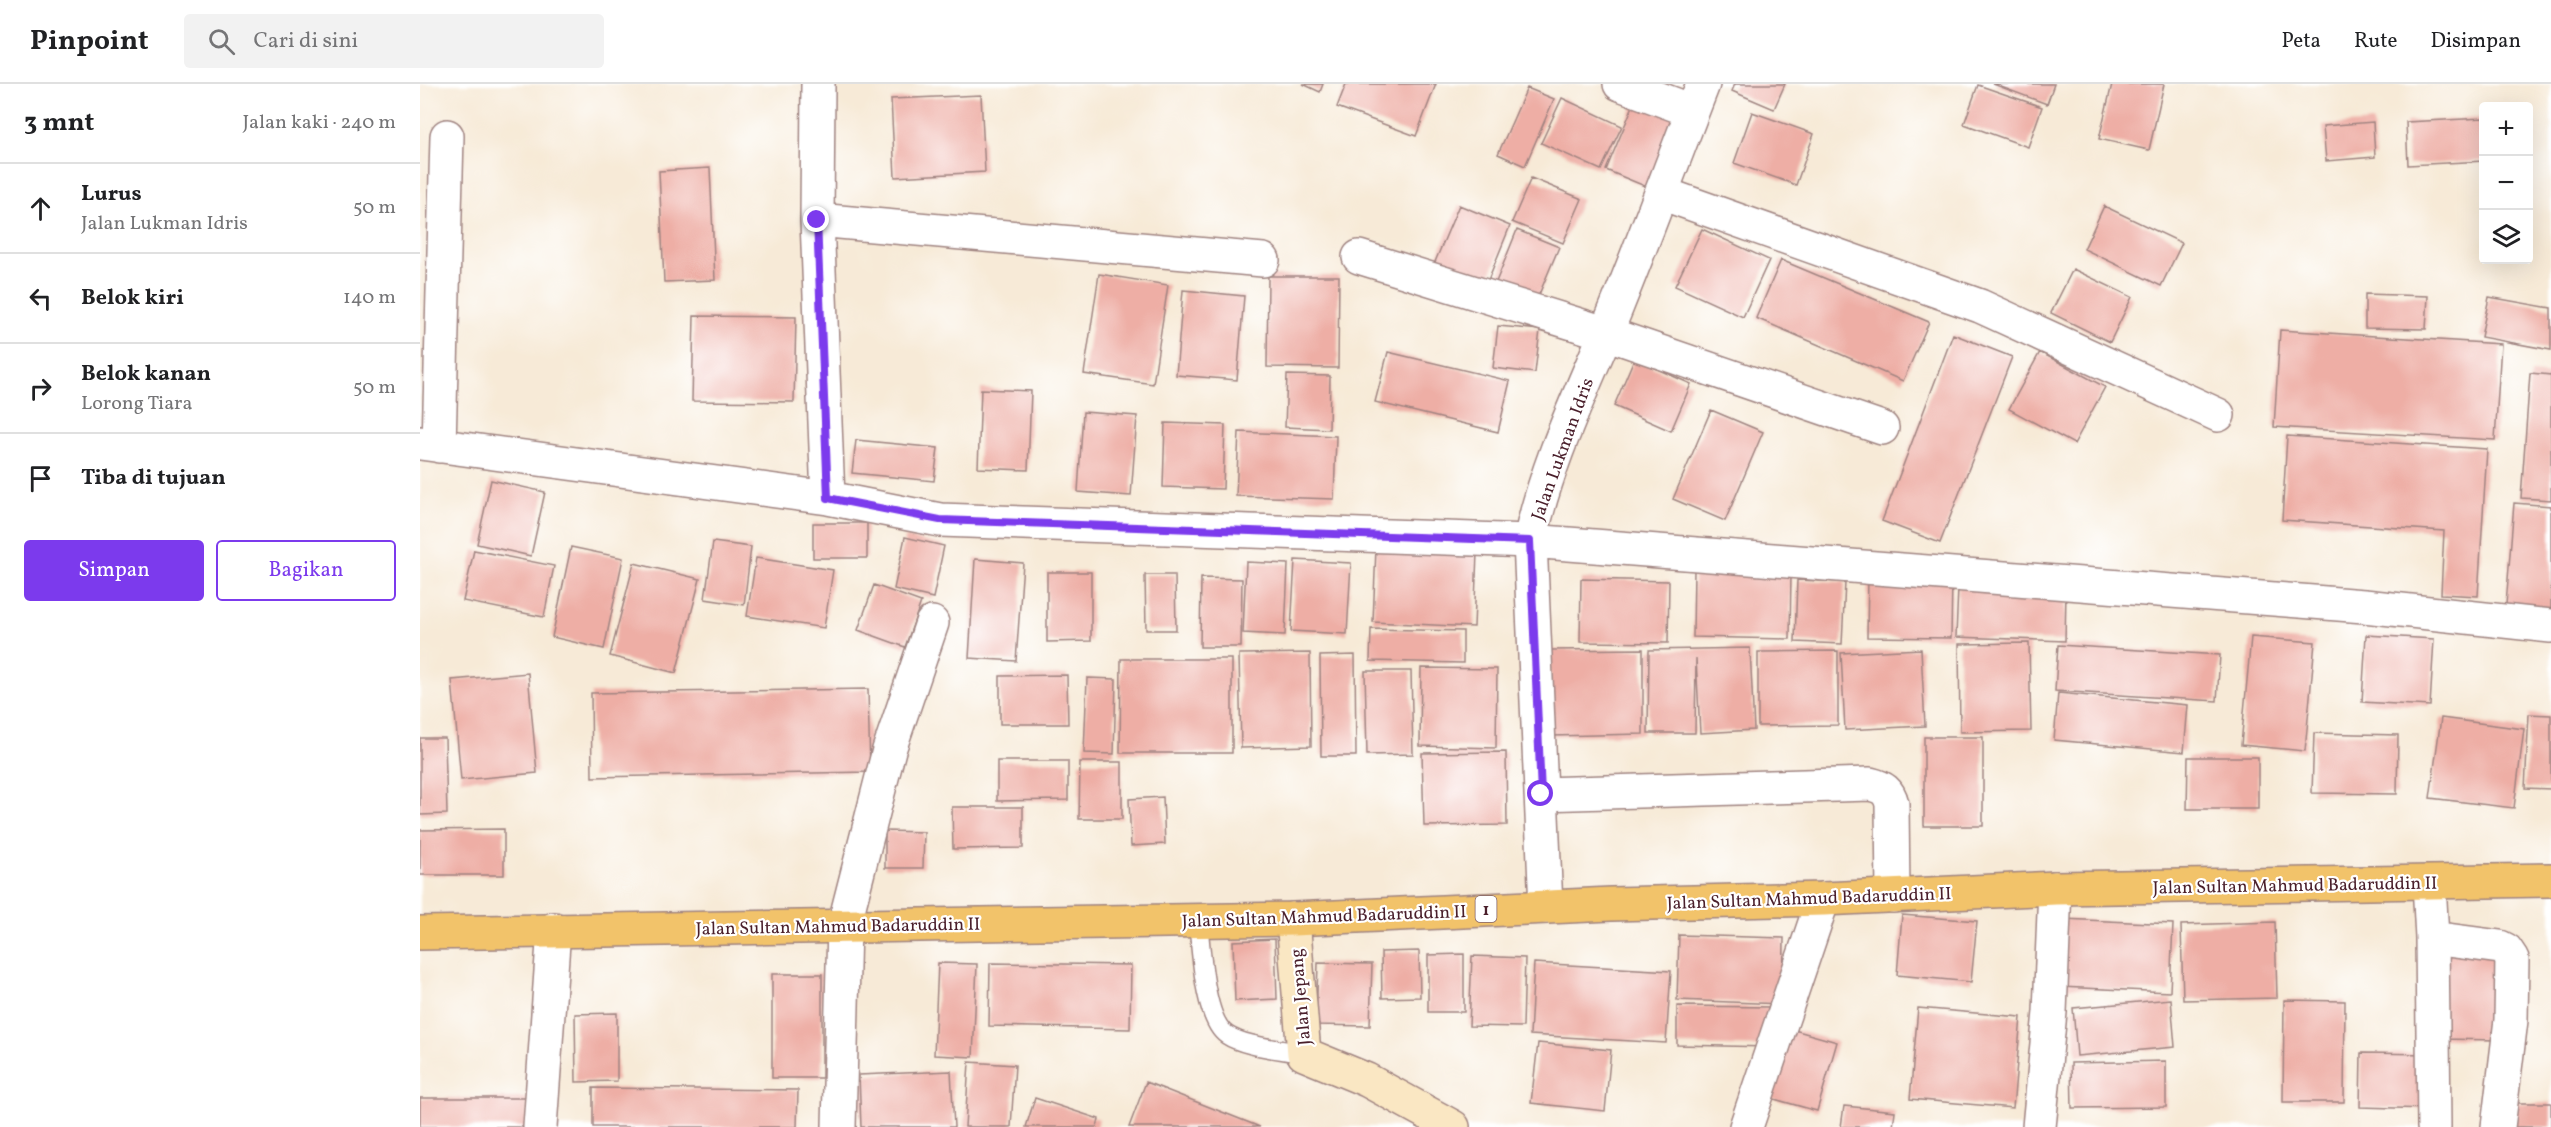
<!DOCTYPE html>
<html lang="id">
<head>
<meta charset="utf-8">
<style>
	body { margin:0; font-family:Vollkorn,serif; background:#f2f2f2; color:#202124 }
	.controls { position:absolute; right:18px; top:18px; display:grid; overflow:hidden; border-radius:6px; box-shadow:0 6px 24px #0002 }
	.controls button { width:54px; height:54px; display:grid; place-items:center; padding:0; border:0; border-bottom:2px solid #e0e0e0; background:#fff; color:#202124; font:30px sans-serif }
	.stop { position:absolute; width:18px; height:18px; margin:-14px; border:4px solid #7c3aed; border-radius:50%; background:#fff }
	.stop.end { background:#7c3aed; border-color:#fff; box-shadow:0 2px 6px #0008 }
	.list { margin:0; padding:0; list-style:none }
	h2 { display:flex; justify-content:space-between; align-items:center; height:78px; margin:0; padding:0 24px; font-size:26px }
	h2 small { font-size:20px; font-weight:400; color:#757577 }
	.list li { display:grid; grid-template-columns:39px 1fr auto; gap:18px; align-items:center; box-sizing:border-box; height:90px; padding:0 24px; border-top:2px solid #e0e0e0 }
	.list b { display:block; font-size:22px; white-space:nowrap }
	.list p { margin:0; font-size:20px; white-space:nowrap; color:#757577 }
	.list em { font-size:20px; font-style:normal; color:#757577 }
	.actions { display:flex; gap:12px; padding:18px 24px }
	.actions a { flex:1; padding:14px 0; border:2px solid #7c3aed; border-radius:6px; text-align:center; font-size:21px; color:#7c3aed }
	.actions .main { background:#7c3aed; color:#fff }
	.icon { flex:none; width:33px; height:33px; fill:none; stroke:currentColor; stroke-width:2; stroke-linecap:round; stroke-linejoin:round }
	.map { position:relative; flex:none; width:2131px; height:1043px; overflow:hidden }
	header { display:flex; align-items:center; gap:36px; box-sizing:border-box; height:84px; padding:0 30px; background:#fff; border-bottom:2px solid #e0e0e0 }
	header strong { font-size:28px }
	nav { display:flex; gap:33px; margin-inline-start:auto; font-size:21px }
	.search { width:420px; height:54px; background:#f2f2f2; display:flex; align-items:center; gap:15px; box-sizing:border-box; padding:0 21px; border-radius:6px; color:#757577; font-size:22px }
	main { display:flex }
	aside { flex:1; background:#fff }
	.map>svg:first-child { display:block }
</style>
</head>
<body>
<header>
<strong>Pinpoint</strong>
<div class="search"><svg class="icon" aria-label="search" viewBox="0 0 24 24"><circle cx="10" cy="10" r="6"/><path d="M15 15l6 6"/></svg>Cari di sini</div>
<nav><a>Peta</a><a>Rute</a><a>Disimpan</a></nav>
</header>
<main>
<aside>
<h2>3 mnt<small>Jalan kaki · 240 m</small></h2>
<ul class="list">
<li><svg class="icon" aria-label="ahead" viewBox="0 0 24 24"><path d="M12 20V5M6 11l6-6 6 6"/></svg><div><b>Lurus</b><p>Jalan Lukman Idris</p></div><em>50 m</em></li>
<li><svg class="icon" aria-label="left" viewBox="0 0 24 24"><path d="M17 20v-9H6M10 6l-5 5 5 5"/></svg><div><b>Belok kiri</b></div><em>140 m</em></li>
<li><svg class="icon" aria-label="right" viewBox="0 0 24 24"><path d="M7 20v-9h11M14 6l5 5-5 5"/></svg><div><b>Belok kanan</b><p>Lorong Tiara</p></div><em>50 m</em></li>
<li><svg class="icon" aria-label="arrive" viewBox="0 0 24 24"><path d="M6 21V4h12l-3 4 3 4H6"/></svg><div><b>Tiba di tujuan</b></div></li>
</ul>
<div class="actions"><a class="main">Simpan</a><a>Bagikan</a></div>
</aside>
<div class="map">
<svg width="2131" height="1043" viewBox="0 0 2131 1043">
	<rect width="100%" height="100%" fill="#fff"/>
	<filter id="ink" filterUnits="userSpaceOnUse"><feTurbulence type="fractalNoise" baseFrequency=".0167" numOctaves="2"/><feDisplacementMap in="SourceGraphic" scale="12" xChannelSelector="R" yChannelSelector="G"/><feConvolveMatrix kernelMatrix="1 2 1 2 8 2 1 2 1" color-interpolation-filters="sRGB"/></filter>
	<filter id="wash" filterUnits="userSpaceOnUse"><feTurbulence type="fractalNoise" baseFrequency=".008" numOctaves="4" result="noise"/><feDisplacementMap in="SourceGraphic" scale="24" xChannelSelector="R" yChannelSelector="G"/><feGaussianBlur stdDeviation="1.35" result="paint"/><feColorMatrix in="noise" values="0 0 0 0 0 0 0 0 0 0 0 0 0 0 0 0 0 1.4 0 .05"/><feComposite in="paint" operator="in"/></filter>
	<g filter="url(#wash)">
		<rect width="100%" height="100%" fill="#f7ead7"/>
		<g id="blocks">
			<path fill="#eeaea5" d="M883,0H903L900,8Z
				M926,0H1016L996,52L917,23Z
				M1315,0H1365L1354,25L1312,7Z
				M1573,0H1634L1627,20Z
				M1692,0H1744L1729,66L1679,55Z
				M1558,1L1622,23L1608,63L1544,40Z
				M1107,4L1134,15L1105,82L1078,70Z
				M1218,10L1264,29L1232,105L1186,86Z
				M561,11L565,88L475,93L471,15Z
				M1142,14L1202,42L1181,86L1121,59Z
				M1332,28L1394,50L1376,101L1314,79Z
				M2064,34V77L1988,81L1986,38Z
				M1953,38L1955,73L1906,77L1903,42Z
				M290,84L295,196L244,198L239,87Z
				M1111,94L1162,115L1143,159L1092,138Z
				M1039,121L1090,142L1064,206L1012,185Z
				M1684,122L1762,159L1741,202L1664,165Z
				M1282,145L1349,176L1323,233L1255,202Z
				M1097,146L1139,163L1115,220L1074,203Z
				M1361,176L1509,238L1483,297L1336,234Z
				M1653,185L1712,213L1690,258L1631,229Z
				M679,190L748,201L733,300L664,290Z
				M848,192H919L918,284L847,283Z
				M763,206L824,212L817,296L756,291Z
				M1945,210L2008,212L2006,245L1945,244Z
				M2069,213L2131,224V266L2061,253Z
				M274,232L376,233L374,318L272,317Z
				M1078,242L1120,246L1115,289L1073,284Z
				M1860,246L2081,260L2075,356L1854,343Z
				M1533,250L1592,273L1520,459L1462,437Z
				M968,268L1090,297L1078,348L955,318Z
				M1620,268L1685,303L1654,360L1589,325Z
				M1214,275L1271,300L1251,347L1194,322Z
				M2110,289L2131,291V416L2101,414Z
				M867,291L910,292L909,345L865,343Z
				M561,305L611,307L608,386L558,384Z
				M1291,326L1343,348L1305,437L1253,415Z
				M663,328L717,332L711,412L658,408Z
				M745,339L805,341L803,405L743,403Z
				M819,348L916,352L914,415L816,412Z
				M1867,352L2067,365L2058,512L2021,510L2024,447L1862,436Z
				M436,356L518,364L514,397L432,389Z
				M71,396L125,408L111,472L57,460Z
				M2094,419L2131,422V525L2086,521Z
				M393,439H447V474H393Z
				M485,453L524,462L513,514L474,505Z
				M293,458L331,463L324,521L285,515Z
				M151,463L203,474L184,565L132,553Z
				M956,464L1057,468L1054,543L953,538Z
				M54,466L134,482L124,533L43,517Z
				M336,474L413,486L404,544L327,532Z
				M555,475L603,479L596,577L549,574Z
				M875,476L931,479L927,550L871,547Z
				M826,478L868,480L865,551L823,549Z
				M214,479L280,495L256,589L190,572Z
				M1274,485L1371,487L1370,555L1273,553Z
				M627,488H671V557L627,558Z
				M725,491H755L756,546H726Z
				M1448,492L1532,494L1531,554L1447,553Z
				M781,494L822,495L821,563H780Z
				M1161,495L1249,497L1248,559L1160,558Z
				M1377,496L1425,498L1422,560L1375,558Z
				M454,501L501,518L485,563L438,546Z
				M1538,503L1646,507L1645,557L1536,553Z
				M951,545L1043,547V579L950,577Z
				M1946,551L2014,555L2010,622L1942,618Z
				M1831,553L1895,558L1885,667L1821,661Z
				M1609,559L1611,647L1540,648L1539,560Z
				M1638,561L1800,571L1797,617L1635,607Z
				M1330,564L1334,646L1280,649L1276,574L1275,649H1228L1229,566Z
				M1223,565V650L1130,652V566Z
				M1501,565L1505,642L1425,646L1421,569Z
				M1418,567V641L1338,642V568Z
				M890,569L891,662L821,664L819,570Z
				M935,571L936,672H901L900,572Z
				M701,575H812V669H700Z
				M1001,584L1077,585L1076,664L1000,662Z
				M945,587H991L993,670L947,671Z
				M108,589L117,689L41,696L32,596Z
				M647,591L648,640H580V592Z
				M667,594L696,595L694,670L664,669Z
				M448,605L450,688L172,693L171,609Z
				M1638,609L1768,621L1764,668L1634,656Z
				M2109,630L2131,631V705L2105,704Z
				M2021,634L2104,645L2094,724L2010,714Z
				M1894,649L1978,651L1977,710L1892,709Z
				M1504,653H1563V742H1504Z
				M0,654H25L27,730L0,731Z
				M1086,668L1087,741L1004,742L1002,669Z
				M1768,673H1838V725H1767Z
				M577,677H648V716L577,717Z
				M660,678H702V735H659Z
				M743,713L745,760L711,762L709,715Z
				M532,723H603V764L533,765Z
				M84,745V791H0V746Z
				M465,747L504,748L503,784H465Z
				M1482,831L1557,837L1551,898L1477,891Z
				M1643,835L1753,840L1750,908L1640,903Z
				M1855,838L1857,914L1763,916L1761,841Z
				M1259,851L1364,854L1363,920L1257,916Z
				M855,855L857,915L815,917L813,857Z
				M999,867L1000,913L962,914L961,868Z
				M2022,868H2081L2079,956L2021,955Z
				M1044,870V928H1008V871Z
				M1052,872L1105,874L1103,943L1049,942Z
				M518,879L557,880L553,973L514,971Z
				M570,879L711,881L710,945L569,942Z
				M898,879L952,880L950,942L896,941Z
				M1114,879L1251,887L1246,959L1110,951Z
				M352,890H402V994H352Z
				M1751,915L1755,963L1657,972L1653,924Z
				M1864,916L1925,917L1924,1018H1863Z
				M1257,922L1352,923L1351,963L1257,961Z
				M1498,924L1601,933L1593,1024L1490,1015Z
				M197,929V997L156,998L155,930Z
				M1367,944L1417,958L1397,1027L1347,1013Z
				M1118,959L1191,966L1185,1027L1111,1019Z
				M1941,969L2011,970L2010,1025L1940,1023Z
				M1746,977V1023L1652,1024L1651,979Z
				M549,978L595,981L591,1043H545Z
				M531,987L534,1043H441L439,991Z
				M726,998L840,1043H709Z
				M173,1004L378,1006L377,1043H173Z
				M0,1014H107V1043H0Z
				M615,1014L679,1035L677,1043H606Z
				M2085,1019H2131V1043H2085Z
				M1424,1022L1475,1027L1473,1043H1421Z"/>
		</g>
	</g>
	<g filter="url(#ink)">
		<use href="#blocks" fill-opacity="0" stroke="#a08481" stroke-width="1.5"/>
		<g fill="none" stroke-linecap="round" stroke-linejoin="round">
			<defs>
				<path id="lane" d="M778,837C781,864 784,936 807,951C825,963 863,965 884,970"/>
				<path id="street" d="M398,0L397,136L408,414
					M1200,0L1272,27
					M1241,109L1560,222L1798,331
					M397,136L843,176
					M939,173L1185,249L1462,344
					M0,359L408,414L520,436L1110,457L1944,522L2131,542
					M19,362L27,52
					M1121,710L1450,700C1463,703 1469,707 1472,720L1473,812
					M2009,799L2012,854L2080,863L2086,866L2092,875L2091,936L2078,1043
					M1126,823L1110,457C1127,375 1166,299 1197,222C1227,148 1254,74 1283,0
					M2012,854L2014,1043
					M120,1043L134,845
					M419,1043L424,842L469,666L512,539
					M1326,1043L1403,815
					M1619,1043L1630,928L1635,804"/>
				<path id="secondary" d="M873,835L884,970L947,996L1033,1043"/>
				<path id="highway" d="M0,849L873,835L1191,820L1403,815L1635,804L2131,796"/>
			</defs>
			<use href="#lane" stroke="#a08481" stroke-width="21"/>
			<use href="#street" stroke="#a08481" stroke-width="36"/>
			<use href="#secondary" stroke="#a08481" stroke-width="36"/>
			<use href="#highway" stroke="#a08481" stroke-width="36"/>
			<use href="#lane" stroke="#fff" stroke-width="18"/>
			<use href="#street" stroke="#fff" stroke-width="33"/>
			<use href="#secondary" stroke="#fae7c3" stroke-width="33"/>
			<use href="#highway" stroke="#f2c36a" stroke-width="33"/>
		</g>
	</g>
	<g fill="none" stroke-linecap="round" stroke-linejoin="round" filter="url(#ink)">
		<path stroke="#7c3aed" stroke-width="8" d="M397,136L408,414L520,436L1110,457L1121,710"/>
	</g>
	<g text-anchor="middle" stroke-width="4.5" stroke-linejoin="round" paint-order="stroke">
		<rect fill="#fff" stroke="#80626b" stroke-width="1.5" x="1055.5" y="812" width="21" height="26" rx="4.5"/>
		<g font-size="16" font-weight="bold" fill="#4a1f2b">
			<text x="1066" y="831">1</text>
		</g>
		<g font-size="18" fill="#4a1f2b" stroke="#fff">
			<text transform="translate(1142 365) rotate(-70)" y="6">Jalan Lukman Idris</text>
			<text transform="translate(1875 801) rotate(-1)" y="6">Jalan Sultan Mahmud Badaruddin II</text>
			<text transform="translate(1389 814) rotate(-2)" y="6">Jalan Sultan Mahmud Badaruddin II</text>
			<text transform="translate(904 832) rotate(-2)" y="6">Jalan Sultan Mahmud Badaruddin II</text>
			<text transform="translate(418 842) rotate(-1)" y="6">Jalan Sultan Mahmud Badaruddin II</text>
			<text transform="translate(880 913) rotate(-95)" y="6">Jalan Jepang</text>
		</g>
	</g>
</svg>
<div class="controls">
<button>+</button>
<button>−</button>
<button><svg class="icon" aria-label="layers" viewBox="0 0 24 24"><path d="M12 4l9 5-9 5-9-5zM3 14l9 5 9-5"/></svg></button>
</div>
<div class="stop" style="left:1121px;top:710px"></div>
<div class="stop end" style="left:397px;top:136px"></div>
</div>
</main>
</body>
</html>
